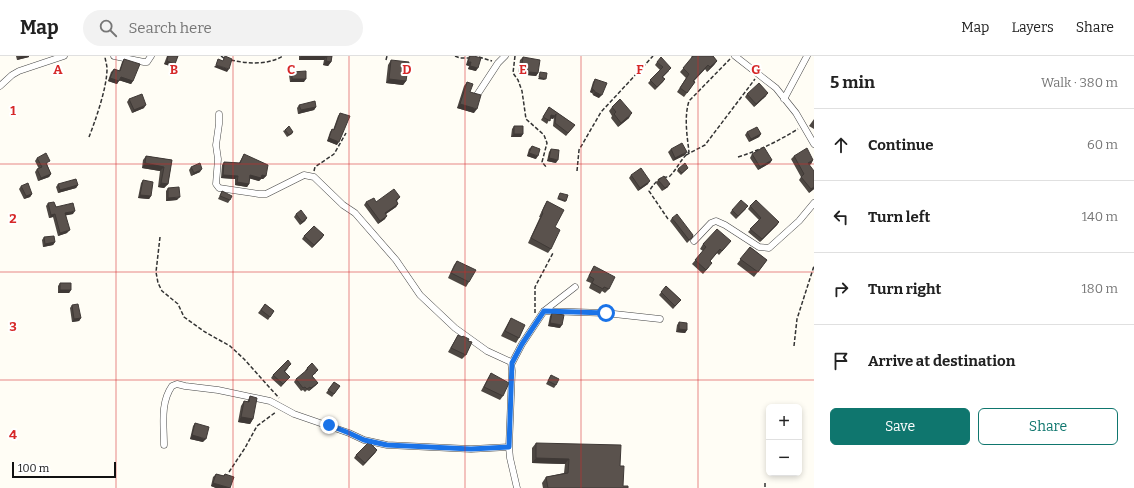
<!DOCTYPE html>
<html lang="en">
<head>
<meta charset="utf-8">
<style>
	body { margin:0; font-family:Bitter,serif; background:#f2f2f2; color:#222 }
	.controls { position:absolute; right:12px; bottom:12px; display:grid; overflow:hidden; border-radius:6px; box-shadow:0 2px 6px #0003 }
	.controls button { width:36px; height:36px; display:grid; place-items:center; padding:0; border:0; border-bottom:1px solid #e0e0e0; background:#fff; color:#222; font:20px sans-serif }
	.scale { position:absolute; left:12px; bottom:10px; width:104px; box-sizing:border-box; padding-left:4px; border:2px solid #111; border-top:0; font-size:11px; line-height:14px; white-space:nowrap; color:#111; -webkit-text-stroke:3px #fff; paint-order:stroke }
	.stop { position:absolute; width:12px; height:12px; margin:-9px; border:3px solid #1a73e8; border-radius:50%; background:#fff }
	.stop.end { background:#1a73e8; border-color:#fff; box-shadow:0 1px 4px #0008 }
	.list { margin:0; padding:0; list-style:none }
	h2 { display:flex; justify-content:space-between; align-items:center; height:52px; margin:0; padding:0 16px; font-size:17px }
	h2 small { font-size:13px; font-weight:400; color:#767676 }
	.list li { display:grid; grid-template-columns:26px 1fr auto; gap:12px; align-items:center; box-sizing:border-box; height:72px; padding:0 16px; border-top:1px solid #e0e0e0 }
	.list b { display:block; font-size:15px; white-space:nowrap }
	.list em { font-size:13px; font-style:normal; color:#767676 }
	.actions { display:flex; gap:8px; padding:12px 16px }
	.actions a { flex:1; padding:9px 0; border:1px solid #0f766e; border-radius:6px; text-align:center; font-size:14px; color:#0f766e }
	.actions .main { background:#0f766e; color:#fff }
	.icon { flex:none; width:22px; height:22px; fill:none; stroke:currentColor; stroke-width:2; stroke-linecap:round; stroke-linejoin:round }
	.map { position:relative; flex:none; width:814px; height:432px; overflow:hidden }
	header { display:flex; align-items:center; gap:24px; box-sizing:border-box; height:56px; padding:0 20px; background:#fff; border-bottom:1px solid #e0e0e0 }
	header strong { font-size:19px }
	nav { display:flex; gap:22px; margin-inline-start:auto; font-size:14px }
	.search { width:280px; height:36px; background:#f2f2f2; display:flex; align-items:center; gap:10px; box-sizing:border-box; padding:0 14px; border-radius:22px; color:#767676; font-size:15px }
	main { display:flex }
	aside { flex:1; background:#fff }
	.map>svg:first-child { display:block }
</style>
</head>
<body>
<header>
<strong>Map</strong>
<div class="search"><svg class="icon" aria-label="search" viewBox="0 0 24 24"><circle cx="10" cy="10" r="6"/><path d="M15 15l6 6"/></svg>Search here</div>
<nav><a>Map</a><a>Layers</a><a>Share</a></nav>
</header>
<main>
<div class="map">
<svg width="814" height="432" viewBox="0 0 814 432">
	<rect width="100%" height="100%" fill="#fffdf5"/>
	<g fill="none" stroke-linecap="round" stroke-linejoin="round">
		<defs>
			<path id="minor" d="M114,0L144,6H147L151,0
				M735,0L776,32L796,57L814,88
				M0,30L12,19L19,15L64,0
				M477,39L498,7L505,0
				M784,43L807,0
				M219,58V68L216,89L218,103L216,128L219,132L259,138H266L304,119L314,121L343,149L355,157L396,204L420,239L455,272L487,295L511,306L512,315L509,391L510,402L517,432
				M694,185L711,167L716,165L725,169L759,191L769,192L799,165L814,147
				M544,255L605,257L660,263
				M512,307L522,288L544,255L575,231
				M164,389C164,369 160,347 172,330L177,328L185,330L218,334L270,345L294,358L349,377L364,384L387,389L471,393L509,391"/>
		</defs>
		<use href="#minor" stroke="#444" stroke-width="7"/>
		<path stroke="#333" stroke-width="1.5" stroke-dasharray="4 2" stroke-linecap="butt" d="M221,0L225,3
			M455,0L460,2H469
			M515,0L513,17L518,24L522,35L526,63L544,79L547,87L542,106L547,112
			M479,1L492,5
			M231,4C248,8 268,9 283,0
			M386,4L387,0
			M89,81C96,63 107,31 107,13C107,8 105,4 105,0
			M686,99L705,89L755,23
			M738,101C761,94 778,85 798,73
			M314,115L315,111L334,98L346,77
			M577,115L579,94L601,56L653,0
			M668,163L649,135C655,127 659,120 669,121C678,112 680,104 689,96C687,79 684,61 689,45L730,3
			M160,181L156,216L158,227L162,235L178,248L184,261L205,276L230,290L244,303L279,342
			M535,257V231L553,197
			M794,290L797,263L814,210
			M229,416L245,392L257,370L276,356
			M765,427V432"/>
		<use href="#minor" stroke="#fff" stroke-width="6"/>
	</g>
	<path fill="#4d4742" d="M16,0H29V1L17,4Z
		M167,0H178L173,11L164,8Z
		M299,0H332L331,6L328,10L323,9L324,4H299Z
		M469,0H474L476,15L468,13L469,10L466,9L468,2Z
		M692,0H713L717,5L714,9L707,16L705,13L694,25L695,26L684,41L677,36L686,22L680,16L692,2L691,1Z
		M523,1L538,17L536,20L518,18L520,4Z
		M124,3L133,25L131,28L119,24L117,28L108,25L111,16L114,13L119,15L122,6Z
		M391,4L406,25L403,29L386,27L388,9Z
		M657,6L669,15L663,21L665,23L663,26L655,34L648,27L660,14L655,9Z
		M292,16L304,26H290L289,19Z
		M595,23L599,42L593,39L592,37L590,36L593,26Z
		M467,26L470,36L474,57L457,52L464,30Z
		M747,38L766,40L754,51L745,41Z
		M129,43L144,52L132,57L127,46Z
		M299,49L316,51L314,54L298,58L297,52Z
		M549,51L575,69L566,80L553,70L554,61L553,63L550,62L547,68L541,64Z
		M612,51L629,62L618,71L611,62L612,60L609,55Z
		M340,57L337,89L327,85L330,76L332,73L333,74L338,60Z
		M814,63V73L809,70Z
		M514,70L523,78L521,81H511L512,73Z
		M285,74L293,76L292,78L287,81L283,75Z
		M747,76L761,78L759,81L749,86L745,79Z
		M532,90L536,103L527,100L529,93Z
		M551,93L556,107L547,105L549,96Z
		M671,93L685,99L673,105L668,96Z
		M244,98L266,120L263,123H261L259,125L249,122V128L247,131L235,129V123L221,122L222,109L224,106L239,107Z
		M752,98L772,104L770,107L758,114L750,102Z
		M146,100L172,104L168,128L164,132L158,131L160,115L142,112L143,104Z
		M794,100L813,104L811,108L809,109L814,133L809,137L799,124L801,121L791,103Z
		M37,102L48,108H47L51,118L49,121L38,125L35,116L37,113H39L35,105Z
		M191,111L200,116L191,120L189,114Z
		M688,112L681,119L677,115L678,113Z
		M631,119L648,128L638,135L629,122Z
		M143,124L151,140L149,143L138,142L141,127Z
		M658,124L668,131L662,135L656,127Z
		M58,128L78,129L76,132L58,137L56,131Z
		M21,130L32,138L30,141L24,143L19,133Z
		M168,132L177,144L166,145V135Z
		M222,135L230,144L228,147L218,143Z
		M400,141L397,145L398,148L396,151L386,158L385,163L378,168L364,149L366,146H376Z
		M547,145L551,193L548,197L528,187L540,161H539L544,150Z
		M48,147L73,158L66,159L67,177L58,180L53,161L49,162L46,150Z
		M750,150L779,166L777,169L760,186L748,176L759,164L748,153Z
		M746,153L736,163L730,157L732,154Z
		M296,158L307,162L305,165L300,169L294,161Z
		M672,162L692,182L687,187L670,165Z
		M324,179L322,182L312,192L302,183L304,180Z
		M44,181L55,186L53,189L43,191L42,184Z
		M731,185L719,199L717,197L710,205L709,211L703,218L692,208L703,195L700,193L703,188Z
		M750,191L767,204L754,221L737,208Z
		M457,205L469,226L466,231L448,222L454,209Z
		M594,210L609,233L605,237L602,235L600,238L589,232L591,227L586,225L591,215Z
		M60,227L71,234L69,237H58V230Z
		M666,230L681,244L673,253L659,239Z
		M265,248L274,255L268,264L258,257Z
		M72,249L81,262L79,265L72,266L70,252Z
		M552,257L560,272L548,270L550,260Z
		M511,262L519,282L516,287L501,280L508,267Z
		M679,266L687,274L685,277L676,276L677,269Z
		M458,279L466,299L462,303L448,296L455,284Z
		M289,311L285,316L290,321L281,331L271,322L273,319Z
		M307,312L316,317L312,320L318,327L315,330L309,335L307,334L305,336L303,334L301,335L294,326L296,323L306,316L305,315Z
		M491,317L503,340L500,344L481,335L488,322Z
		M551,319L556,329L554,332L546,328Z
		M334,326L340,330L332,341L326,337Z
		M250,340L253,363L250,368L238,366L241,350L244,345L247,346Z
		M195,367L203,386L190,383L193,370Z
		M536,387L620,410L623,430L628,432H543L542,427L546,421L564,417L565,408L532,407V392Z
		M377,394L375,397L363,410L354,402L356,399Z
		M216,418L223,420L225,418L230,432H216L211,430L213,421Z"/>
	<path fill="#3f3936" d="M22,0H29V1L17,4L19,1Z
		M301,0H327L324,4H299Z
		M167,5L175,8L173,11L164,8Z
		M326,5L331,6L328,10L323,9Z
		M717,5L714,9L707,16L710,11Z
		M468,6H471L469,10L466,9Z
		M216,9L229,13L227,16L214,11Z
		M708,9L705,13L690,29L693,25Z
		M470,10L478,12L476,15L468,13Z
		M521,15L538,17L536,20L518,18Z
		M121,21L133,25L131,28L118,24Z
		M539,21L546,23L544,24L538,23Z
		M110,22L119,25L117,28L108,25Z
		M292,23H306L304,26H290Z
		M389,23L406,25L403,29L386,27Z
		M592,33L594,34L592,37L590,36Z
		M595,36L602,39L599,42L593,39Z
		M768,37L766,40L754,51L756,48Z
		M460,48L477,53L474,57L457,52Z
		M146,49L144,52L132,57L134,54Z
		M316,51L314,54L298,58L301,54Z
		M632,57L629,62L618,71L621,67Z
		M551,59L555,60L553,63L549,62Z
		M514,78H523L521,81H511Z
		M761,78L759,81L749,86L751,83Z
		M329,82L339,86L337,89L327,85Z
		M687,96L685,99L673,105L675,102Z
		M529,97L538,100L536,103L527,100Z
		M549,102L558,104L556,107L547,105Z
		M772,104L770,107L758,114L760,111Z
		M813,104L811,108L805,111L808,107Z
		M145,107L164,111L160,115L142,112Z
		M202,113L200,116L191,120L194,117Z
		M51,118L49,121L38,125L41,122Z
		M223,119L238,120L235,123L221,122Z
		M250,119H262L266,120L263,123H261L259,125L248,122Z
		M650,125L648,128L638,135L640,132Z
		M237,126L249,128L247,131L235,129Z
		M161,127L168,128L164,132L158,131Z
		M670,128L668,131L662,135L665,132Z
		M78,129L76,132L58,137L60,134Z
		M814,131V133L809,137L811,133Z
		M32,138L30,141L24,143L26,140Z
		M140,139L151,140L149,143L138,142Z
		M180,141L177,144L166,145L168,142Z
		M558,142L566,145L565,146L557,143Z
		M398,148L396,151L383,160L385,157Z
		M75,155L73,158L63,160L65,157Z
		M55,158L53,161L49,162L51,159Z
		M387,160L385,163L378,168L380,165Z
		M307,162L305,165L300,169L302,166Z
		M779,166L777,169L760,186L762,183Z
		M70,174L67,177L58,180L60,177Z
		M324,179L322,182L312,192L314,189Z
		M55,186L53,189L43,191L45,188Z
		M60,234H71L69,237H58Z
		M81,262L79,265L72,266L74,263Z
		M550,267L562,269L560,272L548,270Z
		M679,273L687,274L685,277L676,276Z
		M318,327L315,330L309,335L311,332Z
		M241,361L253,363L250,368L238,366Z
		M192,379L206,383L203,386L190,383Z
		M377,394L375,397L363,410L365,407Z
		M536,402L569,403L565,408L532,407Z
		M213,427L229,432H216L211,430Z"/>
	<path fill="#5a524d" stroke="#3f3936" d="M168,0H178L175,8L167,5Z
		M225,0L232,3L229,13L216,9L218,3L223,5Z
		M327,0H332L331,6L326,5Z
		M470,0H474L481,2L478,12L470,10L471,6H468Z
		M693,0H713L717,5L710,11L708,9L693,25L695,26L687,37L680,32L689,18L683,12Z
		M523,1L540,4L538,17L521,15Z
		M661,1L671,12L662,21L665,23L657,31L650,24L663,11L657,6Z
		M124,3L140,8L133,25L121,21L119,25L110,22L114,13L120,15Z
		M391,4L409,6L406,25L389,23Z
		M306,15V23H292V16Z
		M540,16L547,17L546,23L539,21Z
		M595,23L607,27L602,39L595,36L594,34L592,33Z
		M467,26L473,28L470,36L481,39L477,53L460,48Z
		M759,27L768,37L756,48L747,38Z
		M142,38L146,49L134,54L129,43Z
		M620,43L632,57L621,67L614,58L616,56L612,51Z
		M315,45L316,51L301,54L299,49Z
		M549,51L575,69L568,77L555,67L556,58L555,60L551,59L550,65L543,61Z
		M340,57L350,60L339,86L329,82L332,73L334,74Z
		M289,70L293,76L289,79L285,74Z
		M514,70H523V78H514Z
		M757,71L761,78L751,83L747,76Z
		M682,87L687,96L675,102L671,93Z
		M532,90L540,93L538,100L529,97Z
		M764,91L772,104L760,111L752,98Z
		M807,92L813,104L808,107L814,115V131L811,133L801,121L804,118L794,100Z
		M551,93L559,94L558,104L549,102Z
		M46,97L50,105L46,107L51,118L41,122L37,113L42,111L37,102Z
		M244,98L268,109L266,120L262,119L261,122L250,119L249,128L237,126L238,120L223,119L224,106L240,107Z
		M146,100L172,104L168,128L161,127L164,111L145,107Z
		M200,107L202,113L194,117L191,111Z
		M685,107L688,112L682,117L678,113Z
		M641,112L650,125L640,132L631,119Z
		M664,120L670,128L665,132L658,124Z
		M76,123L78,129L60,134L58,128Z
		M143,124L153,126L151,140L140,139Z
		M28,127L32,138L26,140L21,130Z
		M179,131L180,141L168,142V132Z
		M394,133L400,141L396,144L398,148L385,157L387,160L380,165L366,146L374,142L376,146Z
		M222,135L232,140L230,144L220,140Z
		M560,137L568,139L566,145L558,142Z
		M741,144L748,150L738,160L732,154Z
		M756,144L779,166L762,183L750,173L761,162L750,150Z
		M547,145L564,154L555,171L560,174L551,193L531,182L543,157L542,156Z
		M54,146L56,151L73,147L75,155L65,157L70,174L60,177L55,158L51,159L48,147Z
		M301,154L307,162L302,166L296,158Z
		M677,158L693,179L692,182L689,184L672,162Z
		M314,170L324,179L314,189L304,180Z
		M717,173L731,185L722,195L720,193L710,205L712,207L706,214L695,204L706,191L703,188Z
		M54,180L55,186L45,188L44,181Z
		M750,191L767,204L758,216L740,203Z
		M457,205L476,214L469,226L451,217Z
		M594,210L615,221L609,233L604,231L603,233L592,227L594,223L589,220Z
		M60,227H71V234H60Z
		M666,230L681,244L675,250L661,236Z
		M78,248L81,262L74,263L72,249Z
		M265,248L274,255L270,261L261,254Z
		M552,257L564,259L562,269L550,267Z
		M511,262L525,269L519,282L505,275Z
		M679,266L687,267V274L679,273Z
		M458,279L462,281L463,280L469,283L468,285L472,286L466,299L451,292Z
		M288,304L291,308L284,315L290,321L283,328L273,319Z
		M312,307L318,314L312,320L318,327L311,332L310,331L307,333L305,331L303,332L296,323L308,313L307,312Z
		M491,317L509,327L503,340L484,331Z
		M551,319L559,323L556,329L548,325Z
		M334,326L340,330L334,338L328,334Z
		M250,340L257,342L253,363L241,361L244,345L249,346Z
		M195,367L209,371L206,383L192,379Z
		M369,386L377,394L365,407L356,399Z
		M536,387L621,389L620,410H624L623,430H628V432H548L546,421L568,417L569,403L536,402Z
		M216,418L224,420L225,418L234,421L230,432L213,427Z"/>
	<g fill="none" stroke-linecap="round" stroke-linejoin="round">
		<path stroke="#1a73e8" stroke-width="5" d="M329,369L349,377L364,384L387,389L471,393L509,391L512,307L522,288L544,255L606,257"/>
	</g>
	<path fill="none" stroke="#d62828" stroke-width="1" stroke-opacity="0.55" d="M116,0V432M233,0V432M349,0V432M465,0V432M581,0V432M698,0V432M0,108H814M0,216H814M0,324H814"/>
	<g font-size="13" text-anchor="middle" font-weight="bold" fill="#d62828" stroke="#fff" stroke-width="4" stroke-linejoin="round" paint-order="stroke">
		<text x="58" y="18">A</text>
		<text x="174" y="18">B</text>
		<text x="291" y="18">C</text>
		<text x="407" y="18">D</text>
		<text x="523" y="18">E</text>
		<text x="640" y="18">F</text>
		<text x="756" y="18">G</text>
		<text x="13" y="59">1</text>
		<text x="13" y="167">2</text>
		<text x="13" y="275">3</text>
		<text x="13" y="383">4</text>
	</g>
</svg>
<div class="controls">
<button>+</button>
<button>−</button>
</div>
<div class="scale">100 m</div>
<div class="stop" style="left:606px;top:257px"></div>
<div class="stop end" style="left:329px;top:369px"></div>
</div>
<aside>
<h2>5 min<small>Walk · 380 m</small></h2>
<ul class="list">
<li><svg class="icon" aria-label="ahead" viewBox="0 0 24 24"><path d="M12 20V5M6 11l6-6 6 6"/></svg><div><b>Continue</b></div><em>60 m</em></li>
<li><svg class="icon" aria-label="left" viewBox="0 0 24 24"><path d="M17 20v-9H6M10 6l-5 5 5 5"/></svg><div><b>Turn left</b></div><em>140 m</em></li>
<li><svg class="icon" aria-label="right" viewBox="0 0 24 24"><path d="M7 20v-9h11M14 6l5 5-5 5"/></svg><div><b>Turn right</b></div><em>180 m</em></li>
<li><svg class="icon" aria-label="arrive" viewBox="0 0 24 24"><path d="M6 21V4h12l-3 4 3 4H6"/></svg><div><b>Arrive at destination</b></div></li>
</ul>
<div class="actions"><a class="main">Save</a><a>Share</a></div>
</aside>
</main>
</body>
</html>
